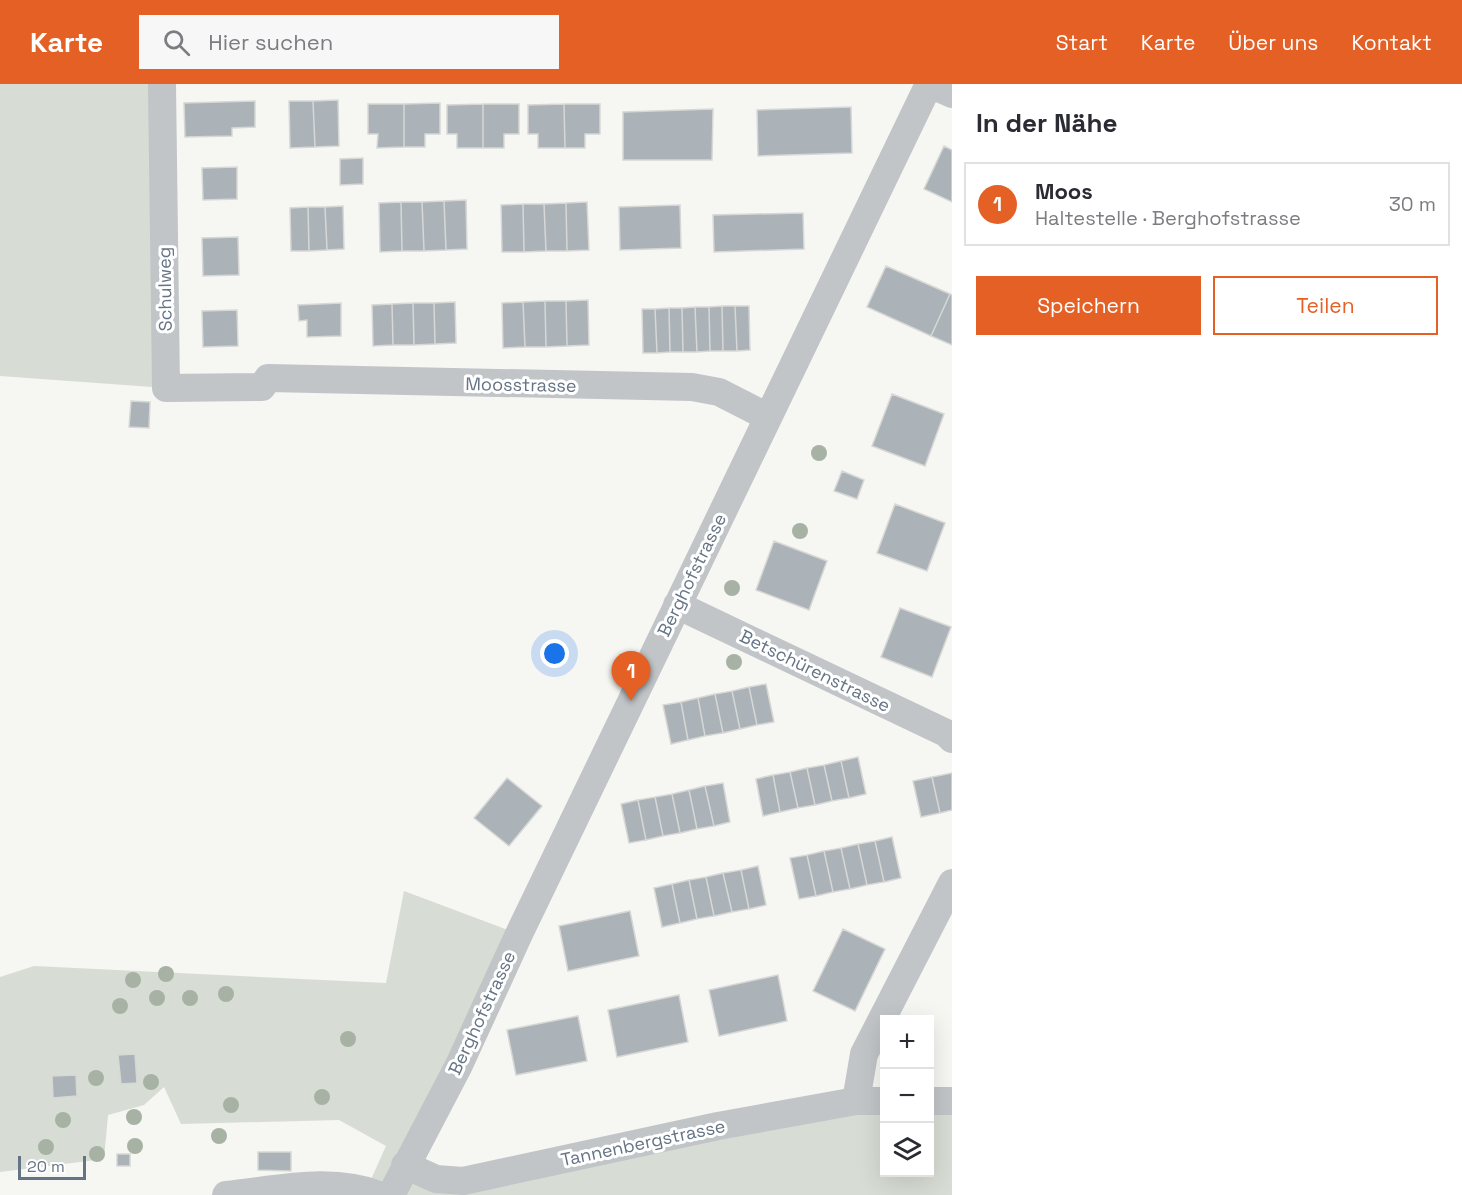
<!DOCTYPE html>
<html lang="de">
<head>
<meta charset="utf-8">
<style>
	body { margin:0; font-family:"Space Grotesk",sans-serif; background:#f7f7f7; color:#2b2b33 }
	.controls { position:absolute; right:18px; bottom:18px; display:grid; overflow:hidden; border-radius:0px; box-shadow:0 6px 24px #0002 }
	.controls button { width:54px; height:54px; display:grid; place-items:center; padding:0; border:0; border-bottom:2px solid #e1e1e2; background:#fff; color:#2b2b33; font:30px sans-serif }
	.scale { position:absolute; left:18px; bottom:15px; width:68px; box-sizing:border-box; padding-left:6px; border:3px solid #657484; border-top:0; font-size:16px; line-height:21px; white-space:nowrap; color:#657484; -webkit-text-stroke:4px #fff; paint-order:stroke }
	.you { position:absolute; left:555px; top:570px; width:21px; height:21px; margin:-15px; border:4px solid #fff; border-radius:50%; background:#1a73e8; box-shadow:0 0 0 9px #1a73e833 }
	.badge { display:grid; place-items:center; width:39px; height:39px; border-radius:50%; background:#e46025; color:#fff; font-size:20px; font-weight:700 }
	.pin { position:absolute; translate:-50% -50px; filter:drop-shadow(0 2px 3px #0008) }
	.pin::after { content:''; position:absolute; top:32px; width:21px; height:18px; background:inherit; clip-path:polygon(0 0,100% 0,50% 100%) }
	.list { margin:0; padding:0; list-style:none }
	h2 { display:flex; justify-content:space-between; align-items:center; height:78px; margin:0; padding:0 24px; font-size:26px }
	h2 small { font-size:20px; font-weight:400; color:#7c7c81 }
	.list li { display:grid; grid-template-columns:39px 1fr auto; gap:18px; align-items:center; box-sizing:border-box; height:84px; margin:0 12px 12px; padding:0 12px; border:2px solid #e1e1e2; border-radius:0px }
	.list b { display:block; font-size:22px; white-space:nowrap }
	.list p { margin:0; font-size:20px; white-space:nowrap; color:#7c7c81 }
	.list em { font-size:20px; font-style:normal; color:#7c7c81 }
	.actions { display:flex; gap:12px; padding:18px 24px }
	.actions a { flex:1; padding:14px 0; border:2px solid #e46025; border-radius:0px; text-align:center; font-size:21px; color:#e46025 }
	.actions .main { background:#e46025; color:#fff }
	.icon { flex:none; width:33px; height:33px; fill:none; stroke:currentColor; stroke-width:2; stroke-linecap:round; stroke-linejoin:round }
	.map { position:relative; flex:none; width:952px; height:1111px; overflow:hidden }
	header { display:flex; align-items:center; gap:36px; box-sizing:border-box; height:84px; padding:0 30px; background:#e46025; color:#fff }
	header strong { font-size:28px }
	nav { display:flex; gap:33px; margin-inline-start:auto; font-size:21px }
	.search { width:420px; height:54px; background:#f7f7f7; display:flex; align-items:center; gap:15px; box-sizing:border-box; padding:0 21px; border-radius:0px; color:#7c7c81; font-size:22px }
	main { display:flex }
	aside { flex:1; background:#fff }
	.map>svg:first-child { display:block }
</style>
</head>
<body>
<header>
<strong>Karte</strong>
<div class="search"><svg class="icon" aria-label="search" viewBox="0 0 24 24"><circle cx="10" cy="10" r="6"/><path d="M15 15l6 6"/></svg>Hier suchen</div>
<nav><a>Start</a><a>Karte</a><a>Über uns</a><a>Kontakt</a></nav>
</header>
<main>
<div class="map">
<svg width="952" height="1111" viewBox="0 0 952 1111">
	<rect width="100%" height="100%" fill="#f6f6f3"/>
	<path fill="#d7ddd4" d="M0,0H162L166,304L0,292Z
		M404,807L519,850L406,1080L436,1095L884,1017V1088H930V1017H952V1111H364L386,1062L339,1036L181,1040L164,1003L144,1021L108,1031L104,1075L0,1088V893L34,882L386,899Z"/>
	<path fill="#abb2b8" stroke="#d7d8d5" stroke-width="1.5" d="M338,16L339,62L315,63L313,17Z
		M255,17V43L232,44V52L185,53L184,19Z
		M289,17H313L315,63L290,64Z
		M440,19V50H425V63H404V20Z
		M368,20H404V63L377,64L378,50H368Z
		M483,20H519V50H504V64H483Z
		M483,20V64H457V50H447V21Z
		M564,20H600V50H585V64H565Z
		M564,20L565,64H538V50H528V21Z
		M851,23L852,69L758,72L757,26Z
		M713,25L712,76H623V28Z
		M944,62L952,66V118L924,105Z
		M363,74V100L340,101V75Z
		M237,83V115L203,116L202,84Z
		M466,116L467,165L446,166L444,117Z
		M444,117L446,166L424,167L422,118Z
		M401,118L402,167L380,168L379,119Z
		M401,118H422L424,167H402Z
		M587,118L589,166L567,167L566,119Z
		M566,119L567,167H546L544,120Z
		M523,120L524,168H502L501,121Z
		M523,120H544L546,167L524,168Z
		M680,121L681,164L620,166L619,123Z
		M343,122L344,165L327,166L325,123Z
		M308,123L309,167H291L290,124Z
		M308,123H325L327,166L309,167Z
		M803,129L804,165L714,168L713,131Z
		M238,153L239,191L203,192L202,154Z
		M886,182L950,210L931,252L867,223Z
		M950,210L952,211V261L931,252Z
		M588,216L589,261L567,262L566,217Z
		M545,217L546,263H525L523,218Z
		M545,217H566L567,262L546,263Z
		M455,218L456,259L435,260L434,219Z
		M523,218L525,263L503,264L502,219Z
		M341,219V252L307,253V236L299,237L298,221Z
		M413,219H434L435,260L414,261Z
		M413,219L414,261H393L392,220Z
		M392,220L393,261L373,262L372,221Z
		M722,222H735L737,267H723Z
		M722,222L723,267H710L709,223Z
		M735,222H749L750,266L737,267Z
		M695,223H709L710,267L697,268Z
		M695,223L697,268H683L682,224Z
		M669,224H682L683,268H670Z
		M669,224L670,268L657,269L655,225Z
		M642,225H655L657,269H643Z
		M237,226L238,262L203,263L202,227Z
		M892,310L944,330L925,382L872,362Z
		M131,317L150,318L149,344L129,343Z
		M842,387L864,396L857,415L834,407Z
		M895,420L945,439L927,487L877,469Z
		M774,457L827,477L809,526L756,506Z
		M900,524L951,543L932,593L881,573Z
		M766,600L774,638L757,641L749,603Z
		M749,603L757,641L740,645L732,607Z
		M732,607L740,645L723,649L715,610Z
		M715,610L723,649L705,652L698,614Z
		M698,614L705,652L688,656L681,618Z
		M681,618L688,656L671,660L663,621Z
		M858,673L866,710L849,714L841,677Z
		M841,677L849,714L832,717L824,681Z
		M824,681L832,717L815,721L807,684Z
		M807,684L815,721L798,724L790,688Z
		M790,688L798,724L780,728L773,691Z
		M952,689V726L940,729L932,693Z
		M773,691L780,728L763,732L756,695Z
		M932,693L940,729L921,733L913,697Z
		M507,694L542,722L509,762L474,734Z
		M723,699L730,738L714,742L705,702Z
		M705,702L714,742L697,745L689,706Z
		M689,706L697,745L680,749L672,710Z
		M672,710L680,749L663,752L655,713Z
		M655,713L663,752L646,756L638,716Z
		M638,716L646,756L629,759L621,720Z
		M892,753L901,794L884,798L875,757Z
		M875,757L884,798L867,801L858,760Z
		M858,760L867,801L850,805L841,764Z
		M841,764L850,805L833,808L824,767Z
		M824,767L833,808L816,812L807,771Z
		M807,771L816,812L799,815L790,774Z
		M758,782L766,821L749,825L741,786Z
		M741,786L749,825L732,828L723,789Z
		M723,789L732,828L714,832L706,793Z
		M706,793L714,832L697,835L689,796Z
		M689,796L697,835L680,839L672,800Z
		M672,800L680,839L662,843L654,804Z
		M630,827L639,872L568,887L559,842Z
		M843,845L885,865L855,927L813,907Z
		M778,891L787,937L719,952L709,906Z
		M679,911L688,958L617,973L608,926Z
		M578,932L587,977L516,991L507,946Z
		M135,970L137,999L121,1000L118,971Z
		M76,991L77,1012L53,1014L52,992Z
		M258,1068H291V1087L258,1086Z
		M117,1070H130V1082H117Z"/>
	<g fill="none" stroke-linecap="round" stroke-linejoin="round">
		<path stroke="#c1c5c8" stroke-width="28" d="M162,0L166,304L262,303L268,294L692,303L719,308L768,333
			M929,0L952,10
			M677,521L946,649L952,655
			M856,1017L864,970L952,799
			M930,1017H952
			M405,1081L436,1095L463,1097L718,1042L856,1017H884
			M226,1111C276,1106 331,1092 379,1111
			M391,1111L459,981L519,850L929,0"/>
	</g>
	<g fill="#a7b2a4">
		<circle cx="819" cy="369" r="8"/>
		<circle cx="800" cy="447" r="8"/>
		<circle cx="732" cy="504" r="8"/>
		<circle cx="734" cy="578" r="8"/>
		<circle cx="166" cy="890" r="8"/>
		<circle cx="133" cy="896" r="8"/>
		<circle cx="226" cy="910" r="8"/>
		<circle cx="157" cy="914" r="8"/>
		<circle cx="190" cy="914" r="8"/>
		<circle cx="120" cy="922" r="8"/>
		<circle cx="348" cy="955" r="8"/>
		<circle cx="96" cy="994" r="8"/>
		<circle cx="151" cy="998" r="8"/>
		<circle cx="322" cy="1013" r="8"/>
		<circle cx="231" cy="1021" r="8"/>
		<circle cx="134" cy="1033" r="8"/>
		<circle cx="63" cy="1036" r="8"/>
		<circle cx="219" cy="1052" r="8"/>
		<circle cx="135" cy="1062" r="8"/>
		<circle cx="46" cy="1063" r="8"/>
		<circle cx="97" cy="1070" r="8"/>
	</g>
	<g text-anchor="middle" stroke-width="6" stroke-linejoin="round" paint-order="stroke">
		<g font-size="18" fill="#657484" stroke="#fff">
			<text transform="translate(165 205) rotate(-91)" y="6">Schulweg</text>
			<text transform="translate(521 301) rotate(1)" y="6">Moosstrasse</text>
			<text transform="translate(692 491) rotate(-64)" y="6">Berghofstrasse</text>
			<text transform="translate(815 587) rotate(26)" y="6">Betschürenstrasse</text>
			<text transform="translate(482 929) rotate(-65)" y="6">Berghofstrasse</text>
			<text transform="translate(643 1059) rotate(-12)" y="6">Tannenbergstrasse</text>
		</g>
	</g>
</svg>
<div class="controls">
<button>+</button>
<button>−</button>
<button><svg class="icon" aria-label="layers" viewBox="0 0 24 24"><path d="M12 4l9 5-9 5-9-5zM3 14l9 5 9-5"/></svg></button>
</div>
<div class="scale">20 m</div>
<div class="you"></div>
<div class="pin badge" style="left:631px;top:617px">1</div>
</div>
<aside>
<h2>In der Nähe<small></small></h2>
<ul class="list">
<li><span class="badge">1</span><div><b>Moos</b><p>Haltestelle · Berghofstrasse</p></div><em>30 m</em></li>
</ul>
<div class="actions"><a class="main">Speichern</a><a>Teilen</a></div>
</aside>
</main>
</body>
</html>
